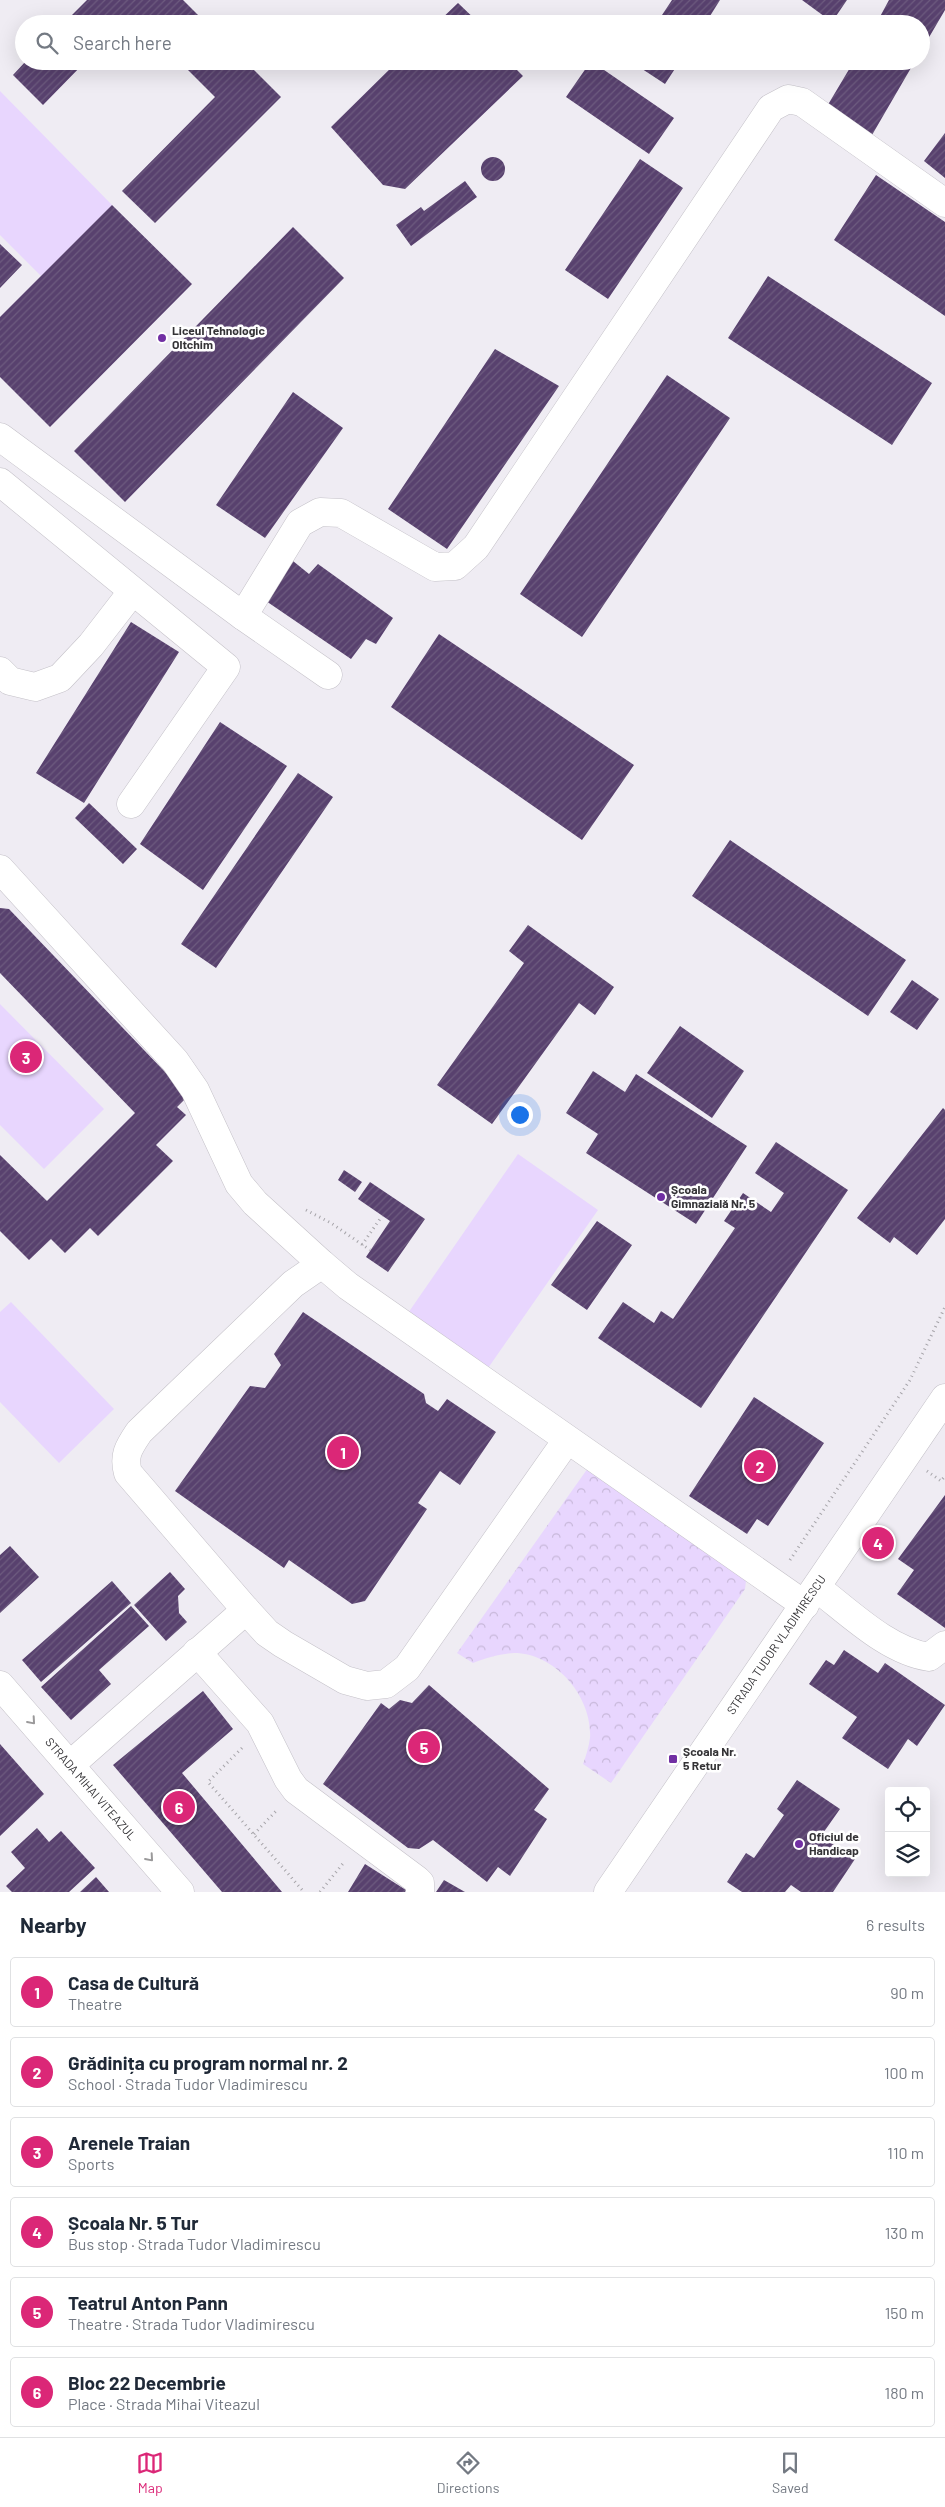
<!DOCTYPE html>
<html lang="en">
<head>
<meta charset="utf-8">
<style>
	body { margin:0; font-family:Barlow,sans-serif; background:#f6f6f7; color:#1f2937 }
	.controls { position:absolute; right:15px; bottom:15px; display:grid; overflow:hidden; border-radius:5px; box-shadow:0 5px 20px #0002 }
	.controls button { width:45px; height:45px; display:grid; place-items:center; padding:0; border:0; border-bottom:1px solid #e0e1e3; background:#fff; color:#1f2937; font:25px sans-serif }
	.you { position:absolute; left:519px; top:1114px; width:18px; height:18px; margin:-12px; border:4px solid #fff; border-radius:50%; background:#1a73e8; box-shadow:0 0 0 8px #1a73e833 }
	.badge { display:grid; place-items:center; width:32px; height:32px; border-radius:50%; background:#db2777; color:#fff; font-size:16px; font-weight:700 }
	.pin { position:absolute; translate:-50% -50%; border:2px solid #fff; box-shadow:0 1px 5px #0006 }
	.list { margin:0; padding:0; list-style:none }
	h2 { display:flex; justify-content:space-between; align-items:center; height:65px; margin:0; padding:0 20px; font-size:21px }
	h2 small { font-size:16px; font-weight:400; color:#747a83 }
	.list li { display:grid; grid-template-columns:32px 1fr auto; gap:15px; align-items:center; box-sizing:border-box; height:70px; margin:0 10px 10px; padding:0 10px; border:1px solid #e0e1e3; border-radius:5px }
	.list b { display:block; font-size:19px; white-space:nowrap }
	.list p { margin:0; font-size:16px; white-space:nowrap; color:#747a83 }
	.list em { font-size:16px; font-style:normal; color:#747a83 }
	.icon { flex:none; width:28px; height:28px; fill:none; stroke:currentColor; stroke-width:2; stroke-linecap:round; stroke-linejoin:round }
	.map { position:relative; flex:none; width:945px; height:1892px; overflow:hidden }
	.search { position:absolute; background:#fff; box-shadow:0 5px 20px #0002; left:15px; right:15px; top:15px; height:55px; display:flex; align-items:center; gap:12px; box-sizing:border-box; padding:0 18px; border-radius:28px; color:#747a83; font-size:19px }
	.sheet { height:545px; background:#fff }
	nav { display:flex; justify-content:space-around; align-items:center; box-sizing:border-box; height:70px; border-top:1px solid #e0e1e3; background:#fff; font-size:14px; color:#747a83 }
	nav a { display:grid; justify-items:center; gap:2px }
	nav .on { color:#db2777 }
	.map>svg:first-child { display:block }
</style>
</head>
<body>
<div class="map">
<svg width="945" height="1892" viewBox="0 0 945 1892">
	<defs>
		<pattern id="park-crowns" width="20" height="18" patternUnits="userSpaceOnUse" patternTransform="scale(1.25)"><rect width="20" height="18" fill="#e8d6fe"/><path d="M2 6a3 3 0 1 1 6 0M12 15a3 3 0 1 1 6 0" fill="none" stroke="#c8b8da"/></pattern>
		<pattern id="building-hatch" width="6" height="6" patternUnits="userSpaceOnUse" patternTransform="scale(1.25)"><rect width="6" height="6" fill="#58416e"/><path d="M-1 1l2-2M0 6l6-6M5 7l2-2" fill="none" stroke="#6d5b7f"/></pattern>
	</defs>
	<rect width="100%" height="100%" fill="#efecf3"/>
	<path fill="url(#park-crowns)" d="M588,1468L739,1573L746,1581L745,1589L611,1783L583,1764C586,1756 589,1746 590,1738C593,1697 555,1653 514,1653C499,1654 486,1658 473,1663L457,1653Z"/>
	<path fill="#e8d6fe" d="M0,91L112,205L41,276L0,235Z
		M0,1004L104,1109L44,1169L0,1125Z
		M518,1154L598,1210L486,1371L406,1316Z
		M11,1302L114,1409L59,1463L0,1402V1312Z"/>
	<path fill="url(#building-hatch)" d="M87,0H183L207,24H141L132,15L123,24H63Z
		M672,0H720L705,24H656Z
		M802,0H847L832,22Z
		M889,0H945V10L921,51V24H876Z
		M458,3L480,24H436Z
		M26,61H86L43,105L13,75Z
		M179,61H245L281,97L155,223L122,191L215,97Z
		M398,61H524L517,70L523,76L405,189L383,185L331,127Z
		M591,61L674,118L649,154L566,97Z
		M630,61H680L665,84Z
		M854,61H915L872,135L826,108Z
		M945,133V178L924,161Z
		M481 169a12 12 0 1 1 24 0a12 12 0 1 1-24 0Z
		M640,159L683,188L608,299L565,270Z
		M876,175L945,222V316L834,240Z
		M465,181L477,197L411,246L396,225L421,207L424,211Z
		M112,205L192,284L50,427L0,377V317Z
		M293,227L344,278L125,502L74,451Z
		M0,244L22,265L0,288Z
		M768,276L932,383L892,445L728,338Z
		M495,349L559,386L447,549L388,509Z
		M667,375L730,418L582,637L520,594Z
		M293,392L343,428L265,538L216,505Z
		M293,561L309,574L318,564L393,618L376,644L366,639L351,659L266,601Z
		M131,622L179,652L84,803L36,773Z
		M439,634L634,765L582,840L391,707Z
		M220,722L287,766L203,890L140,844Z
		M298,773L333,797L216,968L181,944Z
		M89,803L137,849L123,864L75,818Z
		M730,840L906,960L868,1016L692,896Z
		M0,908L9,909L188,1096L177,1107L186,1115L156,1145L173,1161L98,1236L90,1228L65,1253L51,1239L29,1260L0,1231V1155L47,1201L135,1113L0,973Z
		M528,925L614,987L595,1015L579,1003L492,1124L437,1085L524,963L509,951Z
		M912,980L939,999L917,1030L890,1012Z
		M680,1026L744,1071L712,1118L647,1073Z
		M593,1071L625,1092L636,1074L747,1146L696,1224L586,1153L598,1134L566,1113Z
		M943,1108L945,1110V1219L917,1255L894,1237L890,1243L857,1218Z
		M776,1142L848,1190L701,1408L598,1338L623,1302L654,1323L661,1311L673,1319L735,1228L724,1221L743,1193L771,1212L784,1193L755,1173Z
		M344,1170L362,1182L355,1192L338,1180Z
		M370,1182L425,1219L388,1272L366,1257L390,1221L358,1199Z
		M597,1221L632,1245L587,1310L551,1285Z
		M303,1312L424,1394L426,1403L438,1411L447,1399L496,1432L460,1485L440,1471L418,1503L427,1509L365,1601L352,1604L289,1560L284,1568L175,1491L250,1386L265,1388L281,1365L274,1354Z
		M754,1397L824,1443L768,1526L757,1519L747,1534L689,1496Z
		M945,1495V1628L897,1594L914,1570L898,1559Z
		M10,1546L39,1577L0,1613V1555Z
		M170,1572L185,1589L178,1596L179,1613L187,1622L166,1641L134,1605Z
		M112,1581L131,1603L41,1682L22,1660Z
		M131,1606L149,1626L99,1670L111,1684L71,1720L41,1687Z
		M844,1650L878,1673L885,1663L945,1705L917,1746L908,1739L888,1769L842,1738L857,1717L809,1684L826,1660L834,1665Z
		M429,1685L549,1789L534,1810L547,1819L510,1876L498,1867L487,1882L433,1840L419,1849L408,1848L323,1784L381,1703L389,1709L400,1700L412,1703Z
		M203,1691L233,1729L182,1773L282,1892H222L113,1765Z
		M0,1744L44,1794L0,1836Z
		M797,1780L840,1809L821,1836L855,1859L833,1892H801L791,1885L785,1892H742L727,1882L746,1853L754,1858L784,1815L777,1809Z
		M37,1828L49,1842L61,1831L95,1868L69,1892H12L6,1886L25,1868L11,1852Z
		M365,1864L406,1890L405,1892H348Z
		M96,1877L109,1892H80Z
		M444,1880L465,1892H436Z"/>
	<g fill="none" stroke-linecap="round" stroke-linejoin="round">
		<defs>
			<g id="minor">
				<path d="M0,437L243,616L328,675"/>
				<path d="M0,482L226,667L131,804"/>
				<path d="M243,616L300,523L320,512L341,513L435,567L455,566L476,547L771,108L788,99L802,102L945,203"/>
				<path d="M0,671L10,681L35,687L60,678L91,645L132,592"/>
				<path d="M0,869L175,1061L195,1090L239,1184L255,1203L322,1264"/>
				<path d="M567,1440L407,1668L386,1684L367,1686L345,1680L283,1644L267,1633L246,1610L128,1473C123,1455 129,1447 139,1432L293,1284L322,1264L348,1286L805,1605"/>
				<path d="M817,1588C850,1613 888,1651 929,1657L945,1645"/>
				<path d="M197,1652L260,1723L288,1779L296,1790L417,1880L420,1883V1892"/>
				<path id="s1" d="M0,1685L180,1892"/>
				<path d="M70,1765L246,1610"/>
			</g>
			<g id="major">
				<path id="s2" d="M608,1892L945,1398"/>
			</g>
		</defs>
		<use href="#minor" stroke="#c4c1c8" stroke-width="29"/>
		<use href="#major" stroke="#c4c1c8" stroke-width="29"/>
		<path stroke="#a6a4a9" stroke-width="3" stroke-dasharray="1 4" stroke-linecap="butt" d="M306,1210L331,1223L370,1250
			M362,1245L382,1216
			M927,1471L941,1481L945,1476
			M790,1560L910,1380L945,1307
			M242,1748L208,1782L304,1892
			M254,1834L278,1809
			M320,1892L345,1861"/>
		<use href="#minor" stroke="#fff" stroke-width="28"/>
		<use href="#major" stroke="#fff" stroke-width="28"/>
	</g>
	<defs><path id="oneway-chevron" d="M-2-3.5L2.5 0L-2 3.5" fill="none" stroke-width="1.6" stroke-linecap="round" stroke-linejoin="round" transform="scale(1.25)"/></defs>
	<g stroke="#9a999a">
		<use href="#oneway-chevron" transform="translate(32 1721) rotate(49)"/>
		<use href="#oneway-chevron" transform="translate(150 1858) rotate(49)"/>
	</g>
	<g fill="#712fa3" stroke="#fff" stroke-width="2">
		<circle cx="162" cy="338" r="5"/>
		<circle cx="661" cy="1197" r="5"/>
		<rect x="668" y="1754" width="10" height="10" rx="2.5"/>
		<circle cx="799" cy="1844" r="5"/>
	</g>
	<g text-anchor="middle" stroke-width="5" stroke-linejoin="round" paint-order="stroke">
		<g font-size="12" font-weight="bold" fill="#343336" stroke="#fff" text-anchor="start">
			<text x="172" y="335">Liceul Tehnologic<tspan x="172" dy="14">Oltchim</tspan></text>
			<text x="671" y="1194">Școala<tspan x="671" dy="14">Gimnazială Nr. 5</tspan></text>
			<text x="683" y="1756">Școala Nr.<tspan x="683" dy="14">5 Retur</tspan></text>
			<text x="809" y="1841">Oficiul de<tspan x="809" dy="14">Handicap</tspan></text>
		</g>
		<g font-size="12" fill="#343336" stroke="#fff">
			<text dy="4" stroke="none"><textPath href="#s2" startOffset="299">STRADA TUDOR VLADIMIRESCU</textPath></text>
			<text dy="4" stroke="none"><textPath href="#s1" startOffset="138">STRADA MIHAI VITEAZUL</textPath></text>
		</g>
	</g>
</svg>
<div class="controls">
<button><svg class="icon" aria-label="locate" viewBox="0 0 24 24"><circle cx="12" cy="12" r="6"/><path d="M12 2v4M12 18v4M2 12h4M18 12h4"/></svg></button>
<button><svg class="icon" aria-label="layers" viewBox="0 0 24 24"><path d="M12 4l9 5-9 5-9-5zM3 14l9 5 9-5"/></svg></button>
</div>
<div class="you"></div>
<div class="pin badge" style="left:343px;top:1452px">1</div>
<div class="pin badge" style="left:760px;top:1466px">2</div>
<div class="pin badge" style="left:26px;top:1057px">3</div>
<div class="pin badge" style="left:878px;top:1543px">4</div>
<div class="pin badge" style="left:424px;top:1747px">5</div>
<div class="pin badge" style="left:179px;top:1807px">6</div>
<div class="search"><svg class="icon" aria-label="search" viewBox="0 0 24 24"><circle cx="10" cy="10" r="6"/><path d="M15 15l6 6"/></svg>Search here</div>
</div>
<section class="sheet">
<h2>Nearby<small>6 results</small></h2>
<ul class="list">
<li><span class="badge">1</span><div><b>Casa de Cultură</b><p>Theatre</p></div><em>90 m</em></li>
<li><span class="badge">2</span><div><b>Grădinița cu program normal nr. 2</b><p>School · Strada Tudor Vladimirescu</p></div><em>100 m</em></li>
<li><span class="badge">3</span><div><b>Arenele Traian</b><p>Sports</p></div><em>110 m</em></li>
<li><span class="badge">4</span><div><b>Școala Nr. 5 Tur</b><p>Bus stop · Strada Tudor Vladimirescu</p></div><em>130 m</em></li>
<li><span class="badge">5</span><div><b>Teatrul Anton Pann</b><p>Theatre · Strada Tudor Vladimirescu</p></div><em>150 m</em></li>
<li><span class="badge">6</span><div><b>Bloc 22 Decembrie</b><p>Place · Strada Mihai Viteazul</p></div><em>180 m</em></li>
</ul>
</section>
<nav>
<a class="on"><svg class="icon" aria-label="map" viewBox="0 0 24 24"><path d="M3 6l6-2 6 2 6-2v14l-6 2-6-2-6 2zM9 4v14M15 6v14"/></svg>Map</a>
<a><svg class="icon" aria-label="directions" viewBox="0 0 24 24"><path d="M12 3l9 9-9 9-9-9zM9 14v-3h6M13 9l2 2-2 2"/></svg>Directions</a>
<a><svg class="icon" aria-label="saved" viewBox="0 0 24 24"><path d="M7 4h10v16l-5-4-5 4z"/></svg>Saved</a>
</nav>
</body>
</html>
